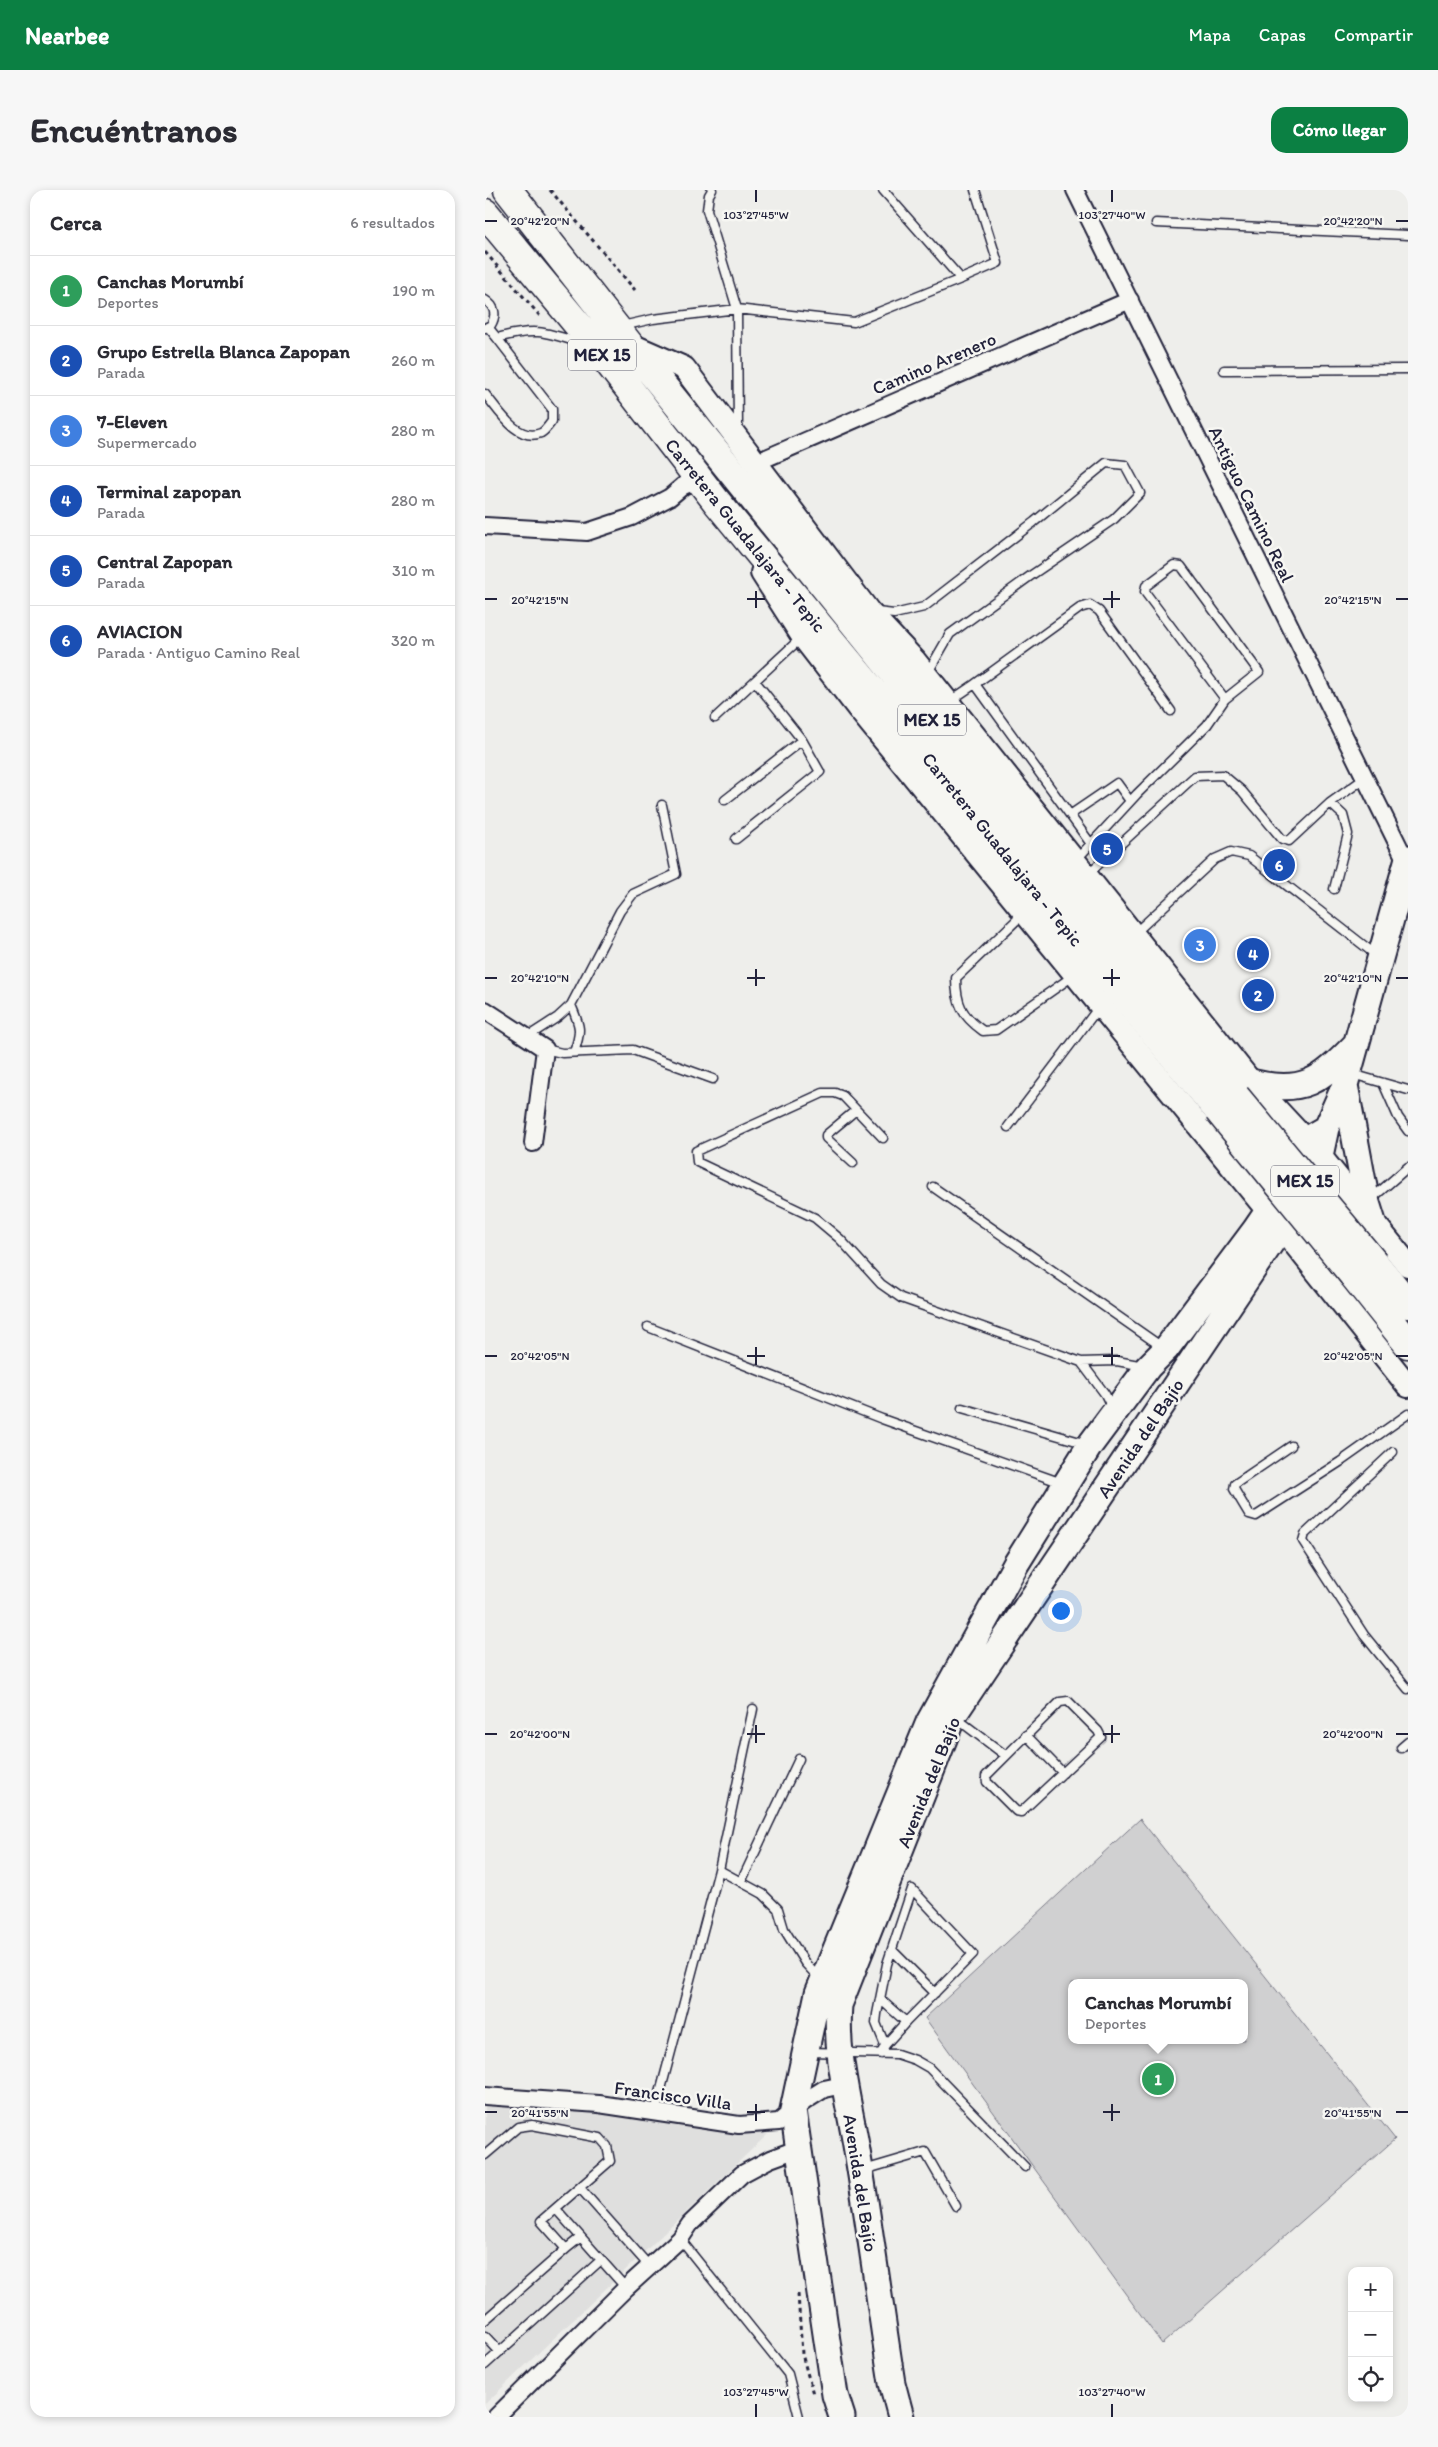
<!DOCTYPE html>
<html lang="es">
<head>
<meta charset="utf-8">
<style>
	body { margin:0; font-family:Itim,sans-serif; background:#f7f7f7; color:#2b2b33 }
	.controls { position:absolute; right:15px; bottom:15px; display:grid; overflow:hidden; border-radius:10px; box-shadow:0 2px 8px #0003 }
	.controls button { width:45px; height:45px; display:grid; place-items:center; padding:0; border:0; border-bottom:1px solid #e1e1e2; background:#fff; color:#2b2b33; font:25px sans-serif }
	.you { position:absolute; left:575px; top:1420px; width:18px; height:18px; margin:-12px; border:4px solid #fff; border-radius:50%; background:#1a73e8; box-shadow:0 0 0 8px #1a73e833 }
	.badge { display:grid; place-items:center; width:32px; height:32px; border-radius:50%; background:#0b8043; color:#fff; font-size:16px; font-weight:700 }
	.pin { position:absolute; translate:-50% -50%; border:2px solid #fff; box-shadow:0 1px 5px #0006 }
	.popup { position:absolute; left:583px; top:1789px; width:180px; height:65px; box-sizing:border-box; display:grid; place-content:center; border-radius:10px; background:#fff; filter:drop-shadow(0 1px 4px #0005); font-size:16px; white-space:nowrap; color:#7c7c81 }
	.popup b { font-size:19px; color:#2b2b33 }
	.popup::after { content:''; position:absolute; left:50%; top:100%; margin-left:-10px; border:10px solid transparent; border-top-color:#fff }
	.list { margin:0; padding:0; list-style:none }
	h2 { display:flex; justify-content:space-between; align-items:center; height:65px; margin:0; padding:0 20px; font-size:21px }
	h2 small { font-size:16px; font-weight:400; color:#7c7c81 }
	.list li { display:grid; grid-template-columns:32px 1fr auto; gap:15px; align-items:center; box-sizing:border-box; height:70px; padding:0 20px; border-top:1px solid #e1e1e2 }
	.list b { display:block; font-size:19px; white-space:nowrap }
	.list p { margin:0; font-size:16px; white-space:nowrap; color:#7c7c81 }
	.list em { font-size:16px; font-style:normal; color:#7c7c81 }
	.icon { flex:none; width:28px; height:28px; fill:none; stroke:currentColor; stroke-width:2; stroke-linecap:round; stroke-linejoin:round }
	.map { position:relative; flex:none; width:923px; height:2227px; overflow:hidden; border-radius:15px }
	header { display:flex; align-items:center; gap:30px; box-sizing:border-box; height:70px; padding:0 25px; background:#0b8043; color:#fff }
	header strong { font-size:24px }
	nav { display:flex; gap:28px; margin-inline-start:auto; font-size:18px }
	.intro { display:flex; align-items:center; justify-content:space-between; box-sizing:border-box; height:120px; padding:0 30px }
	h1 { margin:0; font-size:35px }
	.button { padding:12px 22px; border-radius:15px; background:#0b8043; color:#fff; font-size:18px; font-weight:700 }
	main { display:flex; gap:30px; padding:0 30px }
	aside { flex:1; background:#fff; border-radius:15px; box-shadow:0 2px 8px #0003 }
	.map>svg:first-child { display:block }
</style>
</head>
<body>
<header>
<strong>Nearbee</strong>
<nav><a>Mapa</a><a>Capas</a><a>Compartir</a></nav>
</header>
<div class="intro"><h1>Encuéntranos</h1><a class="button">Cómo llegar</a></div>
<main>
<aside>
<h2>Cerca<small>6 resultados</small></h2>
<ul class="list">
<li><span class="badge" style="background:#2e9e5b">1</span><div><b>Canchas Morumbí</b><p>Deportes</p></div><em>190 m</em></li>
<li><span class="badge" style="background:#1a4fb4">2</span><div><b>Grupo Estrella Blanca Zapopan</b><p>Parada</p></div><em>260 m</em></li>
<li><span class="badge" style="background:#3f7fe0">3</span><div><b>7-Eleven</b><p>Supermercado</p></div><em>280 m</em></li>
<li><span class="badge" style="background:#1a4fb4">4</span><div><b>Terminal zapopan</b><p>Parada</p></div><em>280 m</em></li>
<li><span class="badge" style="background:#1a4fb4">5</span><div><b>Central Zapopan</b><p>Parada</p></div><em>310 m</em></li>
<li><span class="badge" style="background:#1a4fb4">6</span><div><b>AVIACION</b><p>Parada · Antiguo Camino Real</p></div><em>320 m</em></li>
</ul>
</aside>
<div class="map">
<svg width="923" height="2227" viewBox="0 0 923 2227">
	<rect width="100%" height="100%" fill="#eeeeeb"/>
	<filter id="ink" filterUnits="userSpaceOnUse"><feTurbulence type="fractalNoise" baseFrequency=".02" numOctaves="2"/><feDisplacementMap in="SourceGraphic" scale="10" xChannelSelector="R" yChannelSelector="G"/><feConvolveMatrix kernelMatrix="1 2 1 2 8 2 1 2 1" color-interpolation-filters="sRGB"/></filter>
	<g filter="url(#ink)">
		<path fill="#dfdfde" d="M0,1912L108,1914L283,1944L0,2214Z"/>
		<path fill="#d0d0d1" stroke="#797986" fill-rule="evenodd" d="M655,1629L910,1949L677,2154L440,1828ZM587,1793H759V1850H587Z"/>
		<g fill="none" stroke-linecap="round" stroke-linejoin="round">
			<defs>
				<path id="lane" d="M227,0L224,5L222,20L252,119L253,241
					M671,33L923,45
					M476,89L513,73L490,0
					M0,110C10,116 12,125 6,135L0,138
					M137,136L168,129L252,119L369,132L476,89L398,0
					M3,137L12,148C51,137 61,142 98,154
					M739,180L923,179
					M0,204C13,219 32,253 56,243C60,241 64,235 67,231V219L12,148
					M392,422L409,424L439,417L549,332L621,273L640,275L655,303L629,329L548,384L465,444L442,484
					M465,511L490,494
					M230,528L316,448
					M240,610L317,550L270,491
					M845,613L858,625L863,644L849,699
					M585,625L632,593L645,611
					M251,649L335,582L317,550
					M606,654L490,494L595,418L605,415L614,421L686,521
					M591,670L652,604L722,535L740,509L774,482L696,376L689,375L661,396L660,402L740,509
					M603,684L710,586L738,585L757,601L797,649L804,651L845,613L880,588
					M538,724L471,788C471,814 477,826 498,841L511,840L588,786
					M650,743L730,669L746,662L764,666L891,765
					M86,815C95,836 97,840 89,862
					M42,847L73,827L86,815L135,721L148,704L191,684L177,615
					M60,859L77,863L148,860L228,889
					M867,884L923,900
					M898,893L913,927L923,941
					M523,937L614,817
					M398,948L358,906L350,903H338L211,961L212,972L330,1028L355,1049L396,1094L416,1108L596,1172L632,1171L659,1176
					M368,973L341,948V945L371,920
					M448,997L677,1157
					M885,1010L923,977
					M163,1137L397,1229L577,1293
					M596,1172L620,1204L627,1218
					M477,1218L602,1254
					M806,1256L750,1294L749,1299L764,1324L771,1326L855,1272L923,1224
					M908,1262L820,1344L818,1351L879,1445L923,1499
					M583,1511L613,1541L616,1547L536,1622L531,1621L502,1592L501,1586L575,1512Z
					M471,1528L520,1565
					M541,1545L578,1583
					M916,1558L923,1552
					M234,1680L278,1704L293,1719L299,1739L320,1773L334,1788
					M256,1692L314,1569
					M407,1760L450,1803
					M395,1809L421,1832
					M323,1862L412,1864L430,1870L444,1878L540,1977
					M396,1864L400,1855L421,1832L488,1764L427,1699L402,1774L392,1824L391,1833L400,1855
					M170,1922L234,1680L268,1519
					M0,1965L33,1937L47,1935L115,1948L122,1956L125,1971L56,2031L81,2059L0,2130
					M379,1980L440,1962L471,2016
					M95,1998L165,2077
					M71,2019L141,2098
					M195,2049L303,2184L314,2227
					M81,2059L96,2047
					M0,2146L14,2161
					M0,2175L116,2070"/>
				<path id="street" d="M590,0L922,673
					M270,273L645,110
					M0,336L102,342L147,327L185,307L198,296L215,289
					M0,820L60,859L48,953
					M0,1906L114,1914L254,1935L294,1932L320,1911L339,1899L358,1895
					M11,2227L141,2098L195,2049L205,2034L257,1984L285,1969L312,1959"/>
				<path id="secondary" d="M144,154L199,178L384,422L430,471L766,892L835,966L923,1075
					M277,383L318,447L373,518L801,1043L923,1196"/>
				<path id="primary" d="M766,892C818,905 835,891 870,855
					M860,895L882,1013L888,1032
					M357,2227L350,2205L308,1920L333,1803L444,1532L531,1374L605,1255L663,1177L681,1159L770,1040L783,1021L820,950L841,938
					M416,2227L407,2193C395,2116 385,2038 372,1961C364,1912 350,1865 354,1815L468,1526L796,1038L835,966L841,938L860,895L923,668"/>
				<path id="highway" d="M23,0L143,153L751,907
					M0,23L113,159L231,311L733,920
					M890,1074L923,1114
					M869,1086L923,1154"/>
			</defs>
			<use href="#lane" stroke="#22223b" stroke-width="11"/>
			<use href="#street" stroke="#22223b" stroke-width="20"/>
			<use href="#secondary" stroke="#22223b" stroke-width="26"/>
			<use href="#primary" stroke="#22223b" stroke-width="29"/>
			<use href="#highway" stroke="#22223b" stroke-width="31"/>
			<path stroke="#22223b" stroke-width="3" stroke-dasharray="4 4" stroke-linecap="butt" d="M65,0L150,100
				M0,62L55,126
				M313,2104L317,2164L328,2204"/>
			<use href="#lane" stroke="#f6f6f2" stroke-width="8"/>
			<use href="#street" stroke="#f6f6f2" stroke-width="16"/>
			<use href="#secondary" stroke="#f6f6f2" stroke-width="22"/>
			<use href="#primary" stroke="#f6f6f2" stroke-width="25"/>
			<use href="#highway" stroke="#f6f6f2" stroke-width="28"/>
			<defs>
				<path id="highway-bridge" d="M751,907L890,1074
					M733,920L869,1086"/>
			</defs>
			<use href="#highway-bridge" stroke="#22223b" stroke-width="31" stroke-linecap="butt"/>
			<use href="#highway-bridge" stroke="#f6f6f2" stroke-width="28"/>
		</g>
	</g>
	<path fill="none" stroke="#22223b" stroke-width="2" d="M271,0V12M627,0V12M0,31H12M911,31H923M271,401V418M627,401V418M0,409H12M262,409H280M618,409H635M911,409H923M271,779V796M627,779V796M0,788H12M262,788H280M618,788H635M911,788H923M271,1157V1175M627,1157V1175M0,1166H12M262,1166H280M618,1166H635M911,1166H923M271,1535V1553M627,1535V1553M0,1544H12M262,1544H280M618,1544H635M911,1544H923M271,1914V1931M627,1914V1931M0,1922H12M262,1922H280M618,1922H635M911,1922H923M271,2214V2227M627,2214V2227"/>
	<g text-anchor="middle" stroke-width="5" stroke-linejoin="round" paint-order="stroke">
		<g fill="#f6f6f2" stroke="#626272" stroke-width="1">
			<rect x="83" y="149.5" width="68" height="31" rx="4"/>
			<rect x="413" y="514.5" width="68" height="31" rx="4"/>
			<rect x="786" y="975.5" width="68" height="31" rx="4"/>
		</g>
		<g font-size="18" font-weight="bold" fill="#22223b">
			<text x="117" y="171">MEX 15</text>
			<text x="447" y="536">MEX 15</text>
			<text x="820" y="997">MEX 15</text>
		</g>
		<g font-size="19" fill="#22223b" stroke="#f6f6f2">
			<text transform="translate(449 173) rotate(-23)" y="7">Camino Arenero</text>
			<text transform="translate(767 314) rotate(64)" y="7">Antiguo Camino Real</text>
			<text transform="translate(261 345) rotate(51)" y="7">Carretera Guadalajara - Tepic</text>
			<text transform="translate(518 659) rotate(51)" y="7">Carretera Guadalajara - Tepic</text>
			<text transform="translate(655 1248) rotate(-56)" y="7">Avenida del Bajío</text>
			<text transform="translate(443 1592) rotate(-68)" y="7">Avenida del Bajío</text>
			<text transform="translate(188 1905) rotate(8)" y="7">Francisco Villa</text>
			<text transform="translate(376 1993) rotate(81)" y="7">Avenida del Bajío</text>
		</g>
	</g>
	<g font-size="12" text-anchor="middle" fill="#22223b" stroke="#f6f6f2" stroke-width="5" stroke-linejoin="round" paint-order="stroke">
		<text x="271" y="29">103°27'45"W</text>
		<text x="627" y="29">103°27'40"W</text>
		<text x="55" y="35">20°42'20"N</text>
		<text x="868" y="35">20°42'20"N</text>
		<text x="55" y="414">20°42'15"N</text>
		<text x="868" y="414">20°42'15"N</text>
		<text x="55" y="792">20°42'10"N</text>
		<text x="868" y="792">20°42'10"N</text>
		<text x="55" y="1170">20°42'05"N</text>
		<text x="868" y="1170">20°42'05"N</text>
		<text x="55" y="1548">20°42'00"N</text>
		<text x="868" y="1548">20°42'00"N</text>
		<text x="55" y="1927">20°41'55"N</text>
		<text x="868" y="1927">20°41'55"N</text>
		<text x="271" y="2206">103°27'45"W</text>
		<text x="627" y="2206">103°27'40"W</text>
	</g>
</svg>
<div class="controls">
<button>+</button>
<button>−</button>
<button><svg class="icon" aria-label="locate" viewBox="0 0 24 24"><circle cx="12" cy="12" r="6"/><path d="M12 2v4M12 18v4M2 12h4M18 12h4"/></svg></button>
</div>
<div class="you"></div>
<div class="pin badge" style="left:673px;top:1889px;background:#2e9e5b">1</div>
<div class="popup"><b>Canchas Morumbí</b>Deportes</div>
<div class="pin badge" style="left:773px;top:805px;background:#1a4fb4">2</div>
<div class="pin badge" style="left:715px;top:755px;background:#3f7fe0">3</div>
<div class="pin badge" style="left:768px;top:764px;background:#1a4fb4">4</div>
<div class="pin badge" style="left:622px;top:659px;background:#1a4fb4">5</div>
<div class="pin badge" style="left:794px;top:675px;background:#1a4fb4">6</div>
</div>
</main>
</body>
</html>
